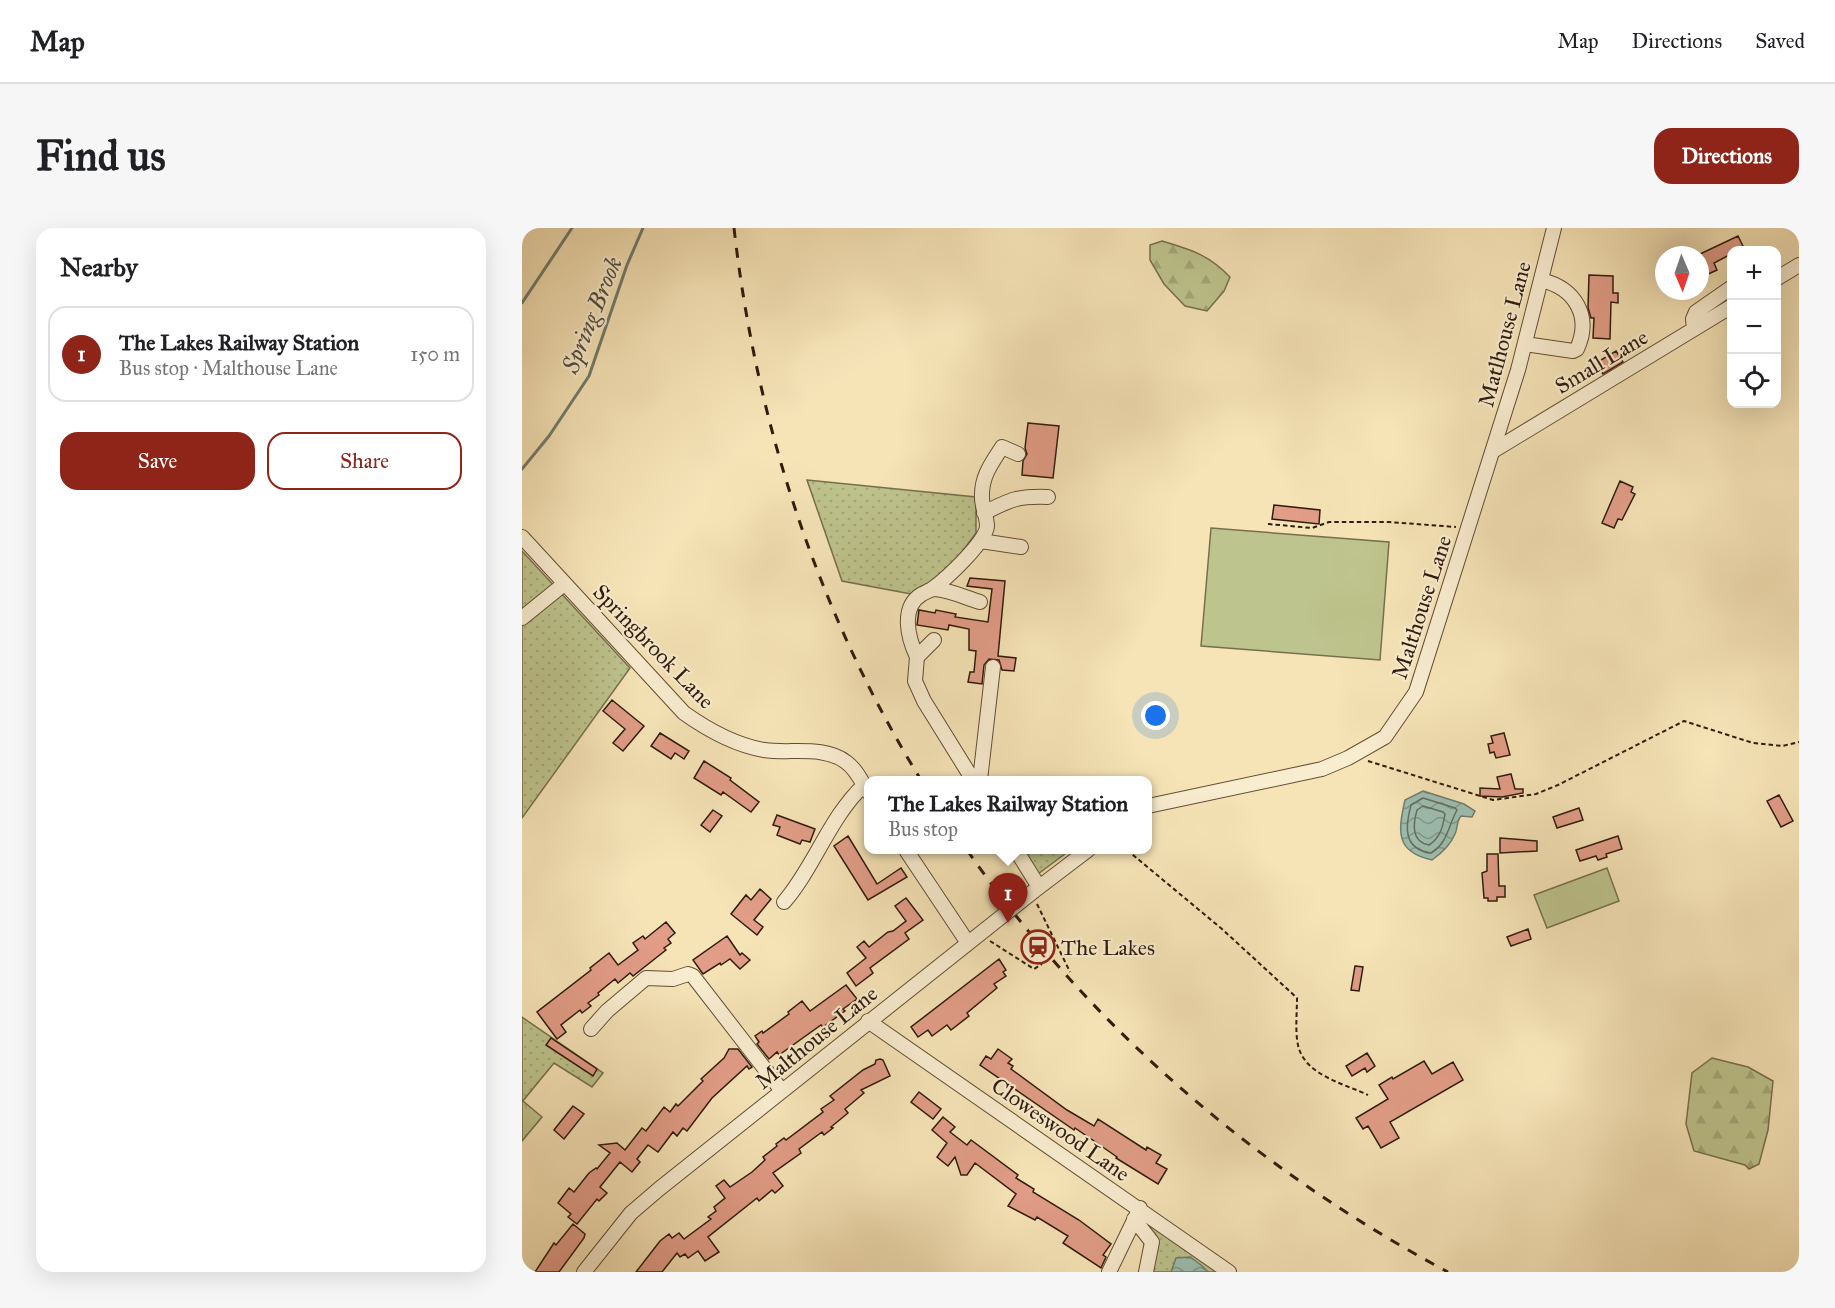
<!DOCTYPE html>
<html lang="en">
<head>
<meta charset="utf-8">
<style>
	body { margin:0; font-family:"IM FELL Great Primer",serif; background:#f6f6f6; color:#202124 }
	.controls { position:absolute; right:18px; top:18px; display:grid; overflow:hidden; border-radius:12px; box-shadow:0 6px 24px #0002 }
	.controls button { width:54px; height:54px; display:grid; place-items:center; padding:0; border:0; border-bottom:2px solid #e0e0e0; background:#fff; color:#202124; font:30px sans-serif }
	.compass { position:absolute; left:1133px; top:18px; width:54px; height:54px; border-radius:50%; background:#fff; box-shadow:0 6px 24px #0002; rotate:178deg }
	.you { position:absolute; left:634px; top:488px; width:21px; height:21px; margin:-15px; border:4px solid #fff; border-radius:50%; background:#1a73e8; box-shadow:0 0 0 9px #1a73e833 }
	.badge { display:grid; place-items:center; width:39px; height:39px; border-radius:50%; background:#8f2418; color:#fff; font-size:20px; font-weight:700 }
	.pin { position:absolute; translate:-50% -50px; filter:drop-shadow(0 2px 3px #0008) }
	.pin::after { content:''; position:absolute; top:32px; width:21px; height:18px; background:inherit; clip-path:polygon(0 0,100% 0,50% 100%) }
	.popup { position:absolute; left:342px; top:548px; width:288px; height:78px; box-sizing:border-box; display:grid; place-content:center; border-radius:12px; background:#fff; filter:drop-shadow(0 2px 4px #0005); font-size:20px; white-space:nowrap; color:#757577 }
	.popup b { font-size:22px; color:#202124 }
	.popup::after { content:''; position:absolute; left:50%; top:100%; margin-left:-12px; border:12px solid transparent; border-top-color:#fff }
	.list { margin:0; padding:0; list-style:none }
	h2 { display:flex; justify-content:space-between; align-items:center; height:78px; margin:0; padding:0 24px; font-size:26px }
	h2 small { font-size:20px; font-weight:400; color:#757577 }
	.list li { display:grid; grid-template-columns:39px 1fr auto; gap:18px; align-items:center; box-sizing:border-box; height:96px; margin:0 12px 12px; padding:0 12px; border:2px solid #e0e0e0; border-radius:18px }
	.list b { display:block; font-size:22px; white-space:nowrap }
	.list p { margin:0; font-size:20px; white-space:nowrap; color:#757577 }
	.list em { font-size:20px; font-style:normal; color:#757577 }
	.actions { display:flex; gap:12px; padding:18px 24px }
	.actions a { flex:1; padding:14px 0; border:2px solid #8f2418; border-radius:18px; text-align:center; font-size:21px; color:#8f2418 }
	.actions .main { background:#8f2418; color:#fff }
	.icon { flex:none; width:33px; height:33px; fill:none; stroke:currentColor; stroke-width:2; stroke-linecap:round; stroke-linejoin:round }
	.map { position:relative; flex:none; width:1277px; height:1044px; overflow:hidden; border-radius:18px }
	header { display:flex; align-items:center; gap:36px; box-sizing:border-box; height:84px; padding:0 30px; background:#fff; border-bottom:2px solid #e0e0e0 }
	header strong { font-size:28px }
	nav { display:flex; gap:33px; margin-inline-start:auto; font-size:21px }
	.intro { display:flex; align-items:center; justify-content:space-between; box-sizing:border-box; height:144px; padding:0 36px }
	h1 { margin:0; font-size:42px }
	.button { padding:15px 27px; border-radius:18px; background:#8f2418; color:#fff; font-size:21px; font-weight:700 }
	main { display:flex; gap:36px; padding:0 36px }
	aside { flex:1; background:#fff; border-radius:18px; box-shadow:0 6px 24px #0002 }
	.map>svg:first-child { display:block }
</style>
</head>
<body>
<header>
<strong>Map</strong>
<nav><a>Map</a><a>Directions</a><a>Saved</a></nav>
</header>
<div class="intro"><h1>Find us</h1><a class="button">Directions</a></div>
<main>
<aside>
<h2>Nearby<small></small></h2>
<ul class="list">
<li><span class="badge">1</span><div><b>The Lakes Railway Station</b><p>Bus stop · Malthouse Lane</p></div><em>150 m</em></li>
</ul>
<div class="actions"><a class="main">Save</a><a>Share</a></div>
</aside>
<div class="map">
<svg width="1277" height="1044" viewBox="0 0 1277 1044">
	<defs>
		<pattern id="grass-dots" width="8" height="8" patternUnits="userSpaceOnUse" patternTransform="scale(1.5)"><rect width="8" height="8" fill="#bec48d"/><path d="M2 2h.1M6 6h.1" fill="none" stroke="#a4a878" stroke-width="1.8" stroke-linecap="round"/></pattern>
		<pattern id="forest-firs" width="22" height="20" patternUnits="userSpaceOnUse" patternTransform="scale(1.5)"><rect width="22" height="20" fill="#bec48d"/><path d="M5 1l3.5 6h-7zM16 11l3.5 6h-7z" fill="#a4a878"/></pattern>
		<pattern id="park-tufts" width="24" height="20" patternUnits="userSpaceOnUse" patternTransform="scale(1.5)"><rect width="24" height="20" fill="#bec48d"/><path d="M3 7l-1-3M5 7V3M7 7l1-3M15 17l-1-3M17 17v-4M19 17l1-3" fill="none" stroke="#a4a878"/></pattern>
		<pattern id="water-waves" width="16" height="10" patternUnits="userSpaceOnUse" patternTransform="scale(1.5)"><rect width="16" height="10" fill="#9dbeb0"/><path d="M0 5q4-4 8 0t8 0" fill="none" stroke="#809a8d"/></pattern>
	</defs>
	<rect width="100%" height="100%" fill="#f6e4b7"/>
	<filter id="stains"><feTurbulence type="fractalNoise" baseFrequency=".00333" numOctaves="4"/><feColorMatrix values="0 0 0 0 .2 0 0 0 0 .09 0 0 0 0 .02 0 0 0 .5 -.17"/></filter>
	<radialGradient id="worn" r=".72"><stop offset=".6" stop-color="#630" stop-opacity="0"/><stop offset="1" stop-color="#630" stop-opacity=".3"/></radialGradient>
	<path fill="url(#grass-dots)" stroke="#77704c" stroke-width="1.5" d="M285,252L454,269V305L420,351L389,366L320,353Z
		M0,323L108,440L0,590Z
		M500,622H548L516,646Z
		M0,789L81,845L70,859L32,835L0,874Z
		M625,992L697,1044H619Z"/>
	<path fill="url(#forest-firs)" stroke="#77704c" stroke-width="1.5" d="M640,13C669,22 686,26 708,49L702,63L685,83L663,78L642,56L628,32V17Z
		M1190,830L1226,839L1251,853L1246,902L1237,936L1227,941L1223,937L1172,923L1164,896L1170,845Z"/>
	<path fill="url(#park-tufts)" stroke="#77704c" stroke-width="1.5" d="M1,873L20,889L0,913V874Z"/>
	<path fill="#bec48d" stroke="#77704c" stroke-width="1.5" d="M689,300L867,314L858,432L679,418Z
		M1085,640L1097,673L1025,700L1012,667Z"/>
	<path fill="url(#water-waves)" stroke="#717d6e" stroke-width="1.5" d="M901,563L942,576L953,583L950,589L939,588C934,594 936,600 933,606C928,618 920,625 910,632C873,624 876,603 883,572Z
		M668,1029L679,1037L686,1044H649L654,1030Z"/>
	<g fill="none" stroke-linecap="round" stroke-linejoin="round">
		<path stroke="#666d5e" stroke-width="1.5" d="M901,570L933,580L935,582C926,598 926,615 909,625C881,621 883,599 889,577Z
			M901,578L921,584L923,586C921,599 918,610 907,617C889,614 891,596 895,582Z"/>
		<path stroke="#717d6e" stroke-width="3" d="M0,75L50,0
			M0,241L27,208L67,148L105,37L121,0"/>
	</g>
	<path fill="#e29d88" stroke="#301c0b" stroke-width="1.5" d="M1216,8L1223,22H1209V26L1192,35L1195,42L1184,47L1178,36V26Z
		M1067,47L1091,48V65H1096V75L1089,74L1088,111L1071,110L1072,90H1069L1066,80Z
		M1094,123L1101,134L1081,146L1074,135Z
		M506,195L537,198L531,250L500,247L501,233L505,226L503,220Z
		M1098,253L1111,259L1109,264L1113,266L1100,292L1096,291L1092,300L1080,295Z
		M752,277L798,282L797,296L750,291Z
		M448,350L483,353L476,428L494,430L492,443L480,442L477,432L467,431L462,437L460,456L446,454L448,444H452L454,423L447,422V401L427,397L426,402L395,397L397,382L413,385L414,382L434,386L433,389L466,394L470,361L445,358Z
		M90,472L122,498L101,523L91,515L103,501L81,483Z
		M138,505L167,523L162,531L153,525L149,531L129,518Z
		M982,505L988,527L974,530L972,524L968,525L966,516L971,515L969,508Z
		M182,533L209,550L208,552L237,574L229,584L201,564L199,567L172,550Z
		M989,546L993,561H1001V565L980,569L958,568V560L978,561L975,549Z
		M1257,567L1271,593L1259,599L1245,573Z
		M1057,580L1061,592L1035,600L1031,589Z
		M191,582L200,588L188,604L179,597Z
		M255,587L293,601L288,614L280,612L278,616L255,607L258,599L251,597Z
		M326,608L355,656L379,640L385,649L346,672L312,618Z
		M1096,608L1100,621L1084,626L1085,629L1076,632L1074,628L1058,633L1054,622Z
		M978,610L1015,613V623L978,625Z
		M965,626H976L977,658H983V669H975V673H966V670H962L960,645L965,643Z
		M238,661L249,671L232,692L241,699L235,707L209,686L224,667L229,672Z
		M384,670L401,692L383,705L387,711L348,740L351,745L334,758L325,745L344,730L335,719L342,713L347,719L366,704L371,703L384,693L373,678Z
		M144,694L153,705L146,711L149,715L142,720L144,722L111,748L108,745L96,755L93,751L76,765L77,767L66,775L69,778L60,785L58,782L39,797L44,804L35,811L15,784L69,742L68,740L87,725L96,737L116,722L111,715L121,708L123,711Z
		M1006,701L1009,711L989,718L985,709Z
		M205,708L218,727L220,725L228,732L218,741L208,731L199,737L198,735L181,746L171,732Z
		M477,731L484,742L481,744L484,748L472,756L475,760L445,785L447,788L429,802L425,797L410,808L406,802L396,809L389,799Z
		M833,738L841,739L837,763L829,762Z
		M324,757L335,771L321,781L323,783L301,799L299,797L257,827L255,824L247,831L235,816L237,814L233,808L240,803L241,805L267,786L266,784L280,773L288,783Z
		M29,810L75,841L71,848L24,817Z
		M207,821H216L230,839L227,841L225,838L190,870L165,903L161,900L155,908L151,904L136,924L126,917L115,931L118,934L110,944L98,934L78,959L85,965L77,973L75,971L55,996L46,989L49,986L36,975L47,960L52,964L67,945L74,940L75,941L88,925L77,917L95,915L103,922L120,900L124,903L142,879L148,884L154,876L156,878L181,853L179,851L202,830Z
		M476,821L490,831L486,835L491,838L489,841L545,882L572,898L576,891L624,922L625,919L639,927L634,935L645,941L636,956L594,930L595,929L572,913L553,900L552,902L458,837L464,828L469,831Z
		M845,825L853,838L845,844L843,840L830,848L824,838Z
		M358,831L361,832L368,848L339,862L342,865L323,881L326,885L309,899L311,900L302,907L300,904L277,921L279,925L251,945L261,958L253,965L250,962L237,973L235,970L186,1009L197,1024L183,1033L176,1023L166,1030L163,1026L158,1029L155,1025L140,1044H114L138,1013L147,1006L150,1010L157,1005L162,1011L189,991L186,989L194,983L192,979L203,970L194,958L202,952L208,959L230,944L243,932L241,929L255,918L254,916L262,910L264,912L301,884L299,881L312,872L308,868L341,842L353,836L354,832Z
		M902,833L910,846L931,834L941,852L868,894L877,910L859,920L846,898L841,901L834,890L866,871L857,857L870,849L871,851Z
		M397,864L419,881L411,891L389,874Z
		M51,878L62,886L42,911L32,902Z
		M421,889L433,899L428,904L445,917L449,912L496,947L494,950L512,961L511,964L557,992L589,1016L581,1027L584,1029L579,1040L541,1015L546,1008L515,989L513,992L486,978L494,966L453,935L445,947H439L433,929L426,938L415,929L425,915L410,902Z
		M51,996L63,1006L62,1010L37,1044H13L32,1015L34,1017Z"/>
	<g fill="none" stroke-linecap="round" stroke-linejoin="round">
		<defs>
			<path id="minor" d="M1254,51L1277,37
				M1172,101L1171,91L1174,84L1210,59
				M1003,116L1051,123L1055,121C1070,88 1053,60 1019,52
				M971,223L1210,78
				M462,285C489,271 496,268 526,269
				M0,309L162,485C186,502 212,517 242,522C268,526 302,517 324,534C334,541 340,554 346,564
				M459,313L499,319
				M410,361C424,351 464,314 465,298C465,289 460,279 460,270C459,249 469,236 480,219L496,226
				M0,390L42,356
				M412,412L395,429L393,453L402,473L451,552
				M395,429C386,410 378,379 400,366C405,364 408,361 413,361C428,362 444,370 458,374
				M458,552L471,439
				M626,578L800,541L826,530L863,509L894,464L996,142L1032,0
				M384,622L446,715
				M494,622L517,659
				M512,663L566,622
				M262,674C293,638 307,590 342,557
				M346,793L707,1044
				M69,801L85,783L124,750L151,751L166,746L171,748L260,863
				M612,991L630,1014L624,1044
				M62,1044L109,985L137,961L464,701
				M587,1044L618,980"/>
		</defs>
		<use href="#minor" stroke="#624e36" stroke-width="16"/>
		<path stroke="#301c0b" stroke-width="2" stroke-dasharray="4.5 3" stroke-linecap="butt" d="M746,296L790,300L807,294H867L934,299
			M846,533L971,572L1014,566L1036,557L1162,493L1231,515L1260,518L1277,514
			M605,622L700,701L775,770C775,785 773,803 776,817C782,847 823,856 846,867
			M515,676L548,744
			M468,713L512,741L520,736"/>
		<use href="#minor" stroke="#f9edd0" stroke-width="14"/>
		<path stroke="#301c0b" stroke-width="3" stroke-dasharray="10 10" stroke-linecap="butt" d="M212,0C234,195 296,385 399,552
			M445,622C568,799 735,942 926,1044"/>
		<defs>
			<path id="minor-bridge" d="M464,701L512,663"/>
		</defs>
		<use href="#minor-bridge" stroke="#624e36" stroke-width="16" stroke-linecap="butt"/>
		<use href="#minor-bridge" stroke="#f9edd0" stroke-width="14"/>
	</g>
	<defs>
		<symbol id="station-ring" viewBox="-11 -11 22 22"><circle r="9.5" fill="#f9edd0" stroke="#8f2418" stroke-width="1.5"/><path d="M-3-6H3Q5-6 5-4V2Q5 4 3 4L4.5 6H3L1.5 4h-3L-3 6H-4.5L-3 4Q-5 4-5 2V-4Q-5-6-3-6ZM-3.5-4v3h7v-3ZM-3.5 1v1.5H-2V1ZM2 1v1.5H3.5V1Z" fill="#8f2418"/></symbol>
	</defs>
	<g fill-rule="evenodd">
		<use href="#station-ring" x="497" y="700" width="38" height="38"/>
	</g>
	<g text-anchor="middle" stroke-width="4.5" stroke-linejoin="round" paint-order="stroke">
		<g font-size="22" fill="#301c0b" stroke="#f9edd0">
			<text transform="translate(982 106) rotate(-75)" y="8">Matlhouse Lane</text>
			<text transform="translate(1079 133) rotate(-31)" y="8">Small Lane</text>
			<text transform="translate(899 379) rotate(-72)" y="8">Malthouse Lane</text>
			<text transform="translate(132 418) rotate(46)" y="8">Springbrook Lane</text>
			<text transform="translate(294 809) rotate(-39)" y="8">Malthouse Lane</text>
			<text transform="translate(539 901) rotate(35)" y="8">Cloweswood Lane</text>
		</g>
		<g font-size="22" fill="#301c0b" stroke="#f9edd0" text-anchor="start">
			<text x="539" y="727">The Lakes</text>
		</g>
		<g font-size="24" font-style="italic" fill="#514d3d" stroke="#f9edd0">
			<text transform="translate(70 87) rotate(-68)" y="8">Spring Brook</text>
		</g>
	</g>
	<rect width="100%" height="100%" filter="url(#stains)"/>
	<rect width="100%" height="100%" fill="url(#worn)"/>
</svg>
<div class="controls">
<button>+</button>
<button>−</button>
<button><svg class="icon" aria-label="locate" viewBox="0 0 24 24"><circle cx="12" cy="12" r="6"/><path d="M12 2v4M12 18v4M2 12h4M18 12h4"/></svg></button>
</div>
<svg class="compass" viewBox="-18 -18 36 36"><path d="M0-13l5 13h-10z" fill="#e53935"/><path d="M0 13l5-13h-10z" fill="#757577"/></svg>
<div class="you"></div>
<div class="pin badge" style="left:486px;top:695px">1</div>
<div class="popup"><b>The Lakes Railway Station</b>Bus stop</div>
</div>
</main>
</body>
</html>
